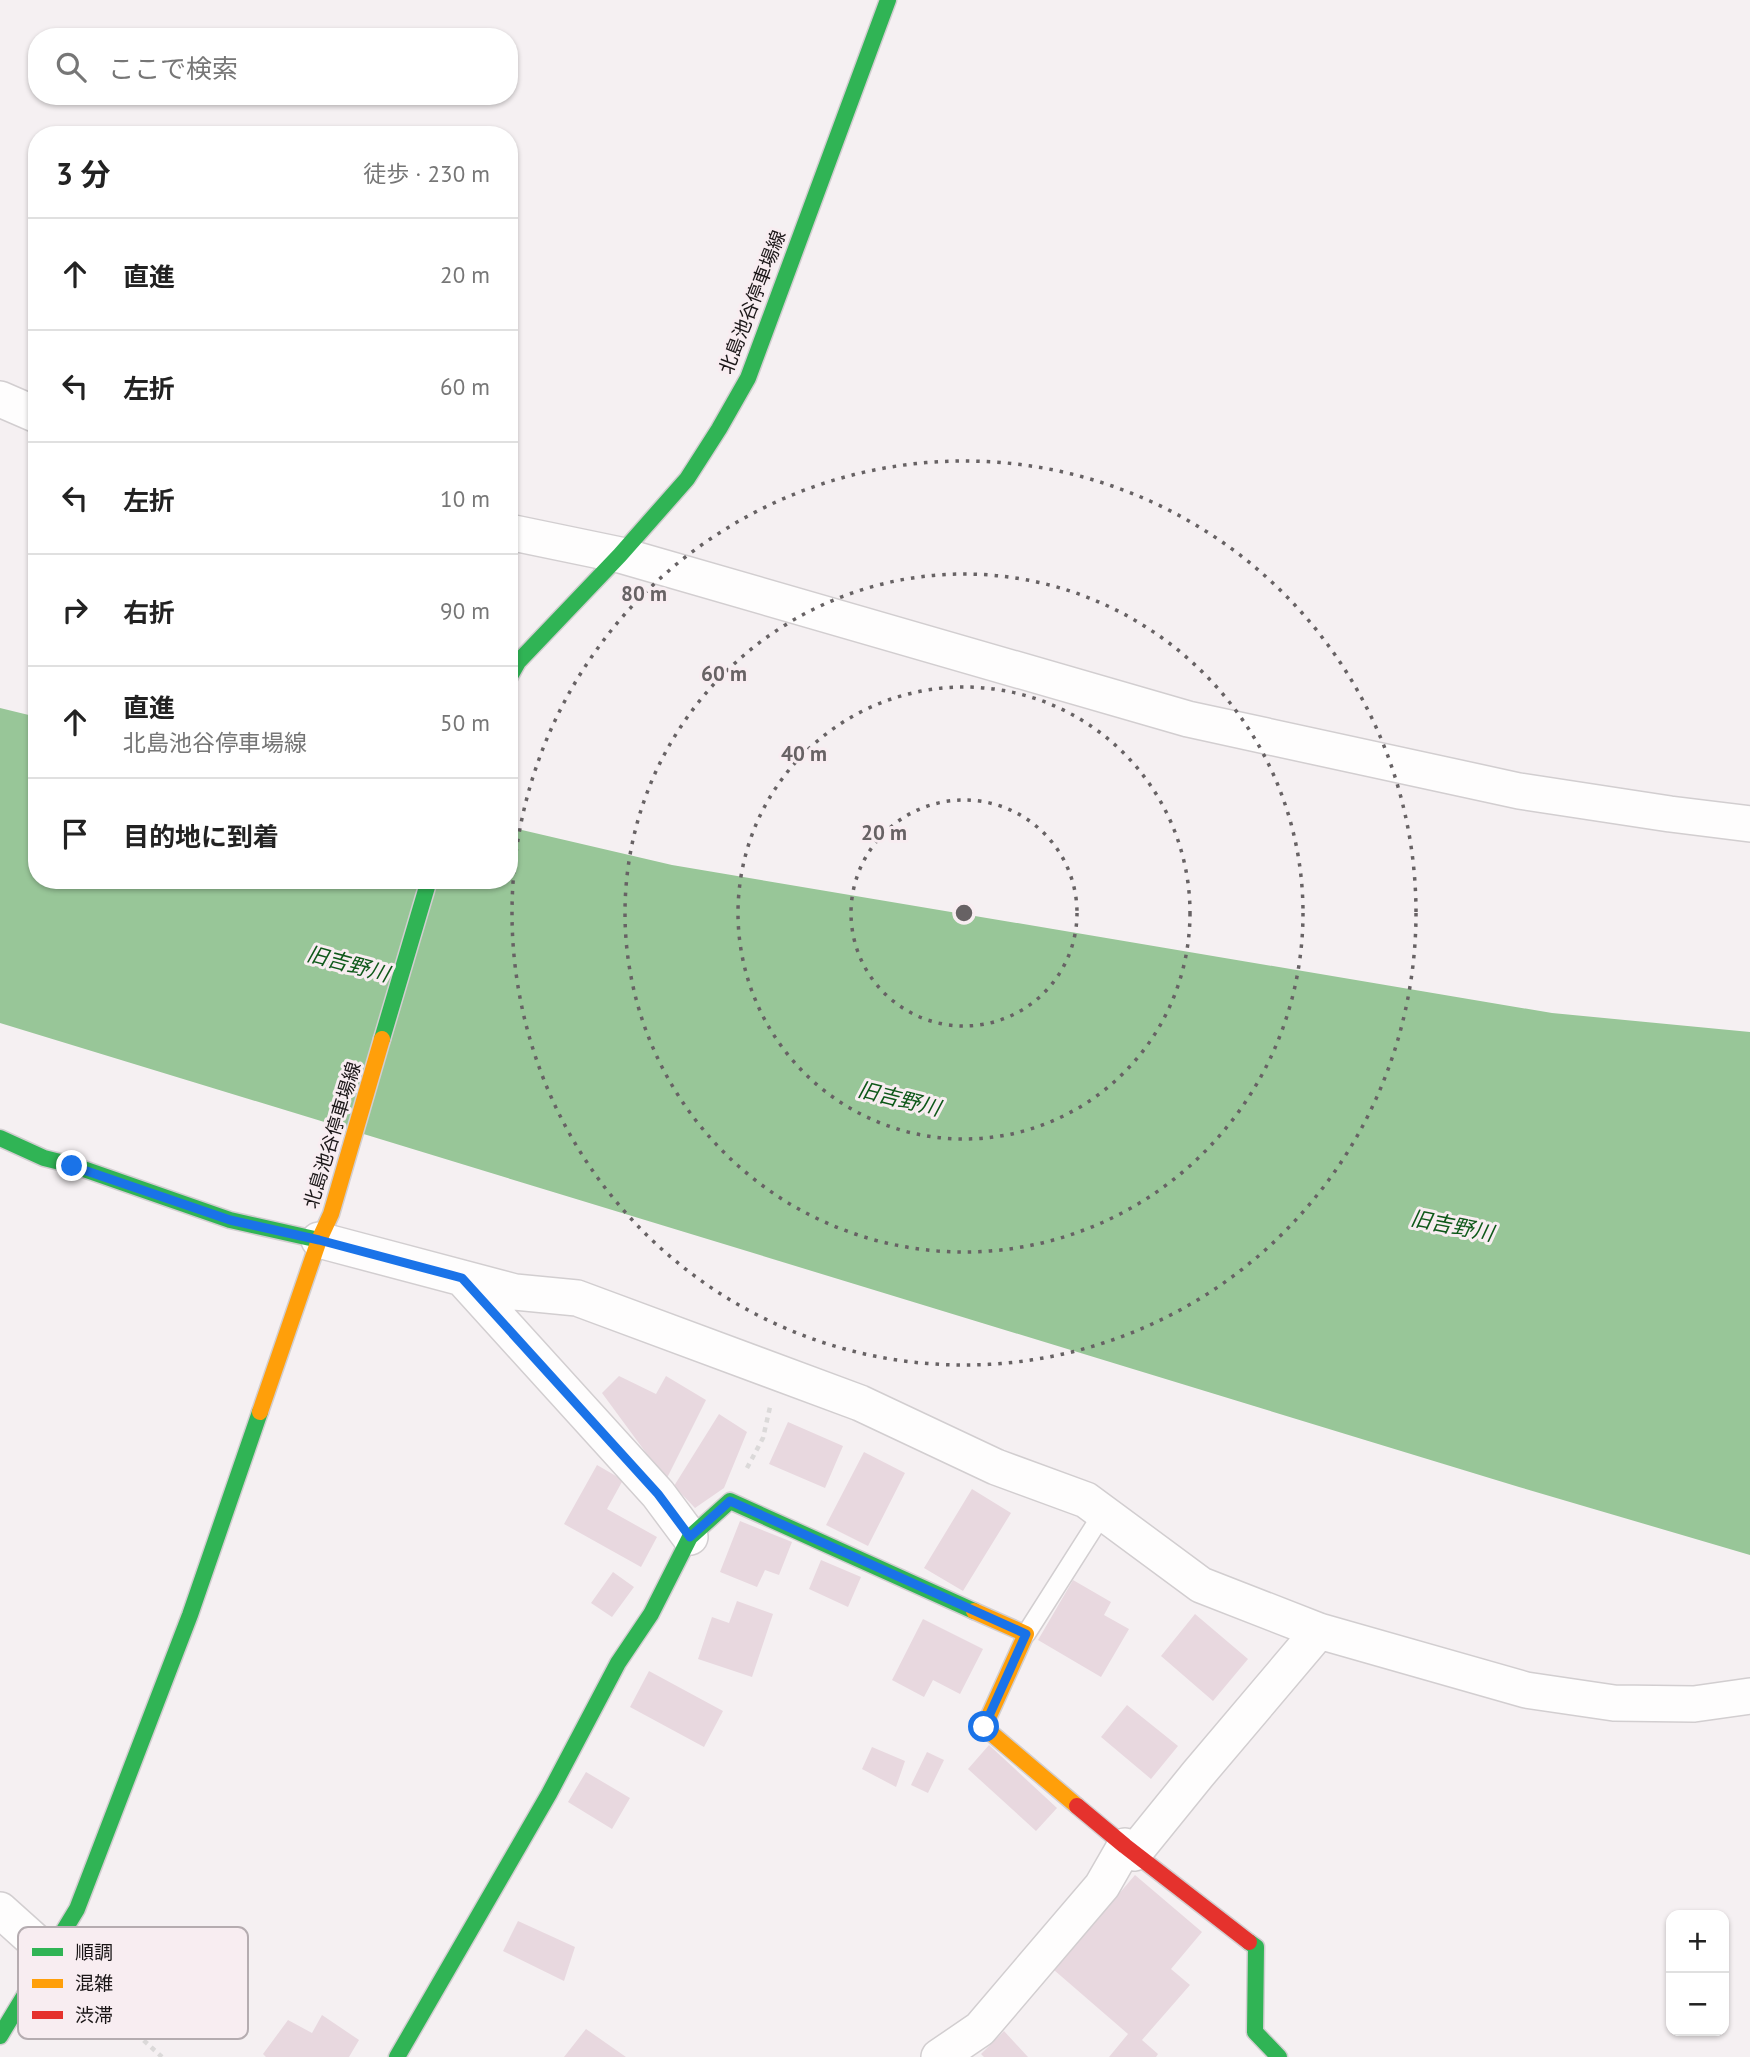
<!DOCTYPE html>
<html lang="ja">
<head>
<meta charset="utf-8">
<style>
	body { margin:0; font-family:"PT Sans","Noto Sans JP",sans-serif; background:#f2f2f2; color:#222 }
	.controls { position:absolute; right:21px; bottom:21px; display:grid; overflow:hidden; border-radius:14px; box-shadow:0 2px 5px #0004 }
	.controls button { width:63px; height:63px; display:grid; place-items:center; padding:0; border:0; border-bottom:2px solid #e0e0e0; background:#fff; color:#222; font:35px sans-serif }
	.stop { position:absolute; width:21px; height:21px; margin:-16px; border:5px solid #1a73e8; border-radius:50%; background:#fff }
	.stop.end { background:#1a73e8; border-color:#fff; box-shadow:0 2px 7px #0008 }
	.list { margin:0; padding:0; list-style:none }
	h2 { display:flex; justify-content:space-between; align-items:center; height:91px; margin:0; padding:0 28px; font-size:30px }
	h2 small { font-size:23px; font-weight:400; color:#767676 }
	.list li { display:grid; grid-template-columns:46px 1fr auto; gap:21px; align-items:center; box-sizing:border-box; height:112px; padding:0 28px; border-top:2px solid #e0e0e0 }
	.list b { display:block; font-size:26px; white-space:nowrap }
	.list p { margin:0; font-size:23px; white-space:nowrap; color:#767676 }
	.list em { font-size:23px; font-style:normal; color:#767676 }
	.icon { flex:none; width:38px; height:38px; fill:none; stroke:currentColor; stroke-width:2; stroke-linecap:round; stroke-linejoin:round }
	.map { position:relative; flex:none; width:1750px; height:2057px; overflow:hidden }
	.search { position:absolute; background:#fff; box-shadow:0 2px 5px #0004; left:28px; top:28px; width:490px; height:77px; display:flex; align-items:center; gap:18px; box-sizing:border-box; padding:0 24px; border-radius:28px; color:#767676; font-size:26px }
	.panel { position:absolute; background:#fff; box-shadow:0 2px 5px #0004; left:28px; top:126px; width:490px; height:763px; border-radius:28px }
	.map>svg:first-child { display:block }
</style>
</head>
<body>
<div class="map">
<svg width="1750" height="2057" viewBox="0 0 1750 2057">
	<rect width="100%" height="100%" fill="#f5f0f2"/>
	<path fill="#98c698" d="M0,708L37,717V880H509V827L672,865L1552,1013L1750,1032V1555L1519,1487L0,1023Z"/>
	<path fill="#e8d8df" d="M619,1376L656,1394L666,1376L706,1400L666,1480L602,1393Z
		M719,1414L747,1432L724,1488L695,1508L674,1486Z
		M788,1422L843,1446L825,1488L769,1464Z
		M864,1452L905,1473L868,1546L826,1525Z
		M597,1465L623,1480L607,1509L657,1537L641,1567L564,1524Z
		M972,1489L1011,1513L963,1591L924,1568Z
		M740,1521L792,1542L779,1575L765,1570L757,1587L720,1572Z
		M821,1560L861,1577L848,1607L809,1589Z
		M613,1572L634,1587L612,1617L591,1603Z
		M1073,1580L1111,1602L1104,1615L1129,1629L1101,1677L1038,1640Z
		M737,1601L773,1614L752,1677L698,1659L712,1617L729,1623Z
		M1195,1614L1248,1659L1213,1701L1161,1656Z
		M923,1619L983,1649L960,1694L933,1680L924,1697L892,1680Z
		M649,1671L723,1711L704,1747L630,1707Z
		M1127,1705L1178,1746L1151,1779L1101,1737Z
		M989,1745L1057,1808L1036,1831L968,1769Z
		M872,1747L905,1761L896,1787L862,1769Z
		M927,1752L944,1760L928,1793L911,1785Z
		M586,1772L630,1798L612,1829L568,1802Z
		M1135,1875L1202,1932L1171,1969L1190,1985L1142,2040L1158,2054L1156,2057H1109L1128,2034L1054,1970Z
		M518,1921L575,1947L564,1981L503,1951Z
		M322,2015L359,2040L349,2057H266L263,2054L288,2020L312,2033Z
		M586,2029L626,2057H564Z
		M1004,2031L1028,2057H984L981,2054Z"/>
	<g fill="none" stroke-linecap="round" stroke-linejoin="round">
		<defs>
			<path id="lane" d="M1026,1634L1103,1513"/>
			<path id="street" d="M0,399L37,415
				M509,532L620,555L1188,719L1519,791L1670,814L1750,824
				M319,1240L515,1292L577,1298L860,1403L996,1467L1086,1500L1201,1585L1319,1631L1526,1690L1614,1703L1694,1704L1750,1696
				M462,1278L658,1494L690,1537
				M1134,1853L1198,1774L1319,1631
				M0,1910L49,1954
				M939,2057L980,2029L1102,1886L1125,1846"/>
			<path id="fast" d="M509,678L518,662L620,555L687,479L719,429L748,378L888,0
				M382,1039L429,880
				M0,1138L44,1158L72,1165L230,1220L319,1240
				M1249,1942L1256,1947L1255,2032L1279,2057
				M0,2036L77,1909L190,1615L260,1412
				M397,2057L549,1794L618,1663L651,1614L690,1537L730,1501L974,1611"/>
			<path id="slow" d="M260,1412L319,1240L331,1214L382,1039
				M974,1611L1026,1634L984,1727L1077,1806"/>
			<path id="jam" d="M1077,1806L1125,1846L1249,1942"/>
		</defs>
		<use href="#lane" stroke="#d2ced0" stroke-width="21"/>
		<use href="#street" stroke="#d2ced0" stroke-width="38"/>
		<use href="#fast" stroke="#d2ced0" stroke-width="19"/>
		<use href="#slow" stroke="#d2ced0" stroke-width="19"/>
		<use href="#jam" stroke="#d2ced0" stroke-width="19"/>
		<path stroke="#dbd9d9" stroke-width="4.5" stroke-dasharray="5 5" stroke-linecap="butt" d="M747,1468L763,1438L770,1407
			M77,1980L162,2057"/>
		<use href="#lane" stroke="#fefdfd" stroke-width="18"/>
		<use href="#street" stroke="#fefdfd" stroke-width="35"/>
		<use href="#fast" stroke="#30b455" stroke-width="16"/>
		<use href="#slow" stroke="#ff9f0a" stroke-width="16"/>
		<use href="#jam" stroke="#e5322d" stroke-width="16"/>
	</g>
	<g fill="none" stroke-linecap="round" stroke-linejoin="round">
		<path stroke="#1a73e8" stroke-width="9" d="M72,1166L230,1220L319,1240L462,1278L658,1494L690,1537L730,1501L1026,1634L984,1727"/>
	</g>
	<g fill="none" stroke="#676264" stroke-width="3.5" stroke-dasharray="3.5 7">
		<circle cx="964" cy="913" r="113"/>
		<circle cx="964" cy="913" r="226"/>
		<circle cx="964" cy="913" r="339"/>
		<circle cx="964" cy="913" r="452"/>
	</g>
	<g text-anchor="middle" stroke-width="6" stroke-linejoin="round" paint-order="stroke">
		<g font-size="19" fill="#1a1617" stroke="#f8edf1">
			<text transform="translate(752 302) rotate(-69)" y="7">北島池谷停車場線</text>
			<text transform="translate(332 1135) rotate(-73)" y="7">北島池谷停車場線</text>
		</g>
		<g font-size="21" font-style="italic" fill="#0e5819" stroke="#f8edf1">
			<text transform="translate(348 964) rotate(15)" y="7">旧吉野川</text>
			<text transform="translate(899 1099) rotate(14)" y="7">旧吉野川</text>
			<text transform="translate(1452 1226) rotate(11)" y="7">旧吉野川</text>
		</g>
	</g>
	<rect x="18" y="1927" width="230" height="112" rx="10" fill="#f8edf1" stroke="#b5acb0" stroke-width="2"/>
	<rect x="32" y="1948" width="31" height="8" fill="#30b455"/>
	<rect x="32" y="1979" width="31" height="9" fill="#ff9f0a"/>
	<rect x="32" y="2011" width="31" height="8" fill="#e5322d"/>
	<g font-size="19" fill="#1a1617">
		<text x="75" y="1959">順調</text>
		<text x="75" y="1990">混雑</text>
		<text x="75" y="2022">渋滞</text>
	</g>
	<circle cx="964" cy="913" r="10" fill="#676264" stroke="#f8edf1" stroke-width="3.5"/>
	<g font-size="21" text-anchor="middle" font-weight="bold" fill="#676264" stroke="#f8edf1" stroke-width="6" stroke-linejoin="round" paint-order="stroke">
		<text x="644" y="601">80 m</text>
		<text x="724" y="681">60 m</text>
		<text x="804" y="761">40 m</text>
		<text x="884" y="840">20 m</text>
	</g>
</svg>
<div class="controls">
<button>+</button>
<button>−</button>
</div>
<div class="stop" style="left:984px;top:1727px"></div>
<div class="stop end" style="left:72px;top:1166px"></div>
<div class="search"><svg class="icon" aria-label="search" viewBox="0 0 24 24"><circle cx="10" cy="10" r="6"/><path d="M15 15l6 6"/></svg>ここで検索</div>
<section class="panel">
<h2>3 分<small>徒歩 · 230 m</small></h2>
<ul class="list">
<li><svg class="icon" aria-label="ahead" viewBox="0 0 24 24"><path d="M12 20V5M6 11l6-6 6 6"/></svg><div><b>直進</b></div><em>20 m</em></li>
<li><svg class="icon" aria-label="left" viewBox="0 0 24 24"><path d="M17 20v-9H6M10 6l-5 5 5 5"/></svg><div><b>左折</b></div><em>60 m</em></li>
<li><svg class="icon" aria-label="left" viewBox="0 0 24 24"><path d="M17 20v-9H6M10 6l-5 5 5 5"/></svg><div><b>左折</b></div><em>10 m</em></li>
<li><svg class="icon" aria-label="right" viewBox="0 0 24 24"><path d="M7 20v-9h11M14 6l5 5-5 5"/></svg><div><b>右折</b></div><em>90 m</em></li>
<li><svg class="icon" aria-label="ahead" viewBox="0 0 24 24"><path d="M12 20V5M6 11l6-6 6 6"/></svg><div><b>直進</b><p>北島池谷停車場線</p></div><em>50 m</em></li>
<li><svg class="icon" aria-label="arrive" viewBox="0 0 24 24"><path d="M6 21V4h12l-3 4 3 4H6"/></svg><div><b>目的地に到着</b></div></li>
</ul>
</section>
</div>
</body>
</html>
